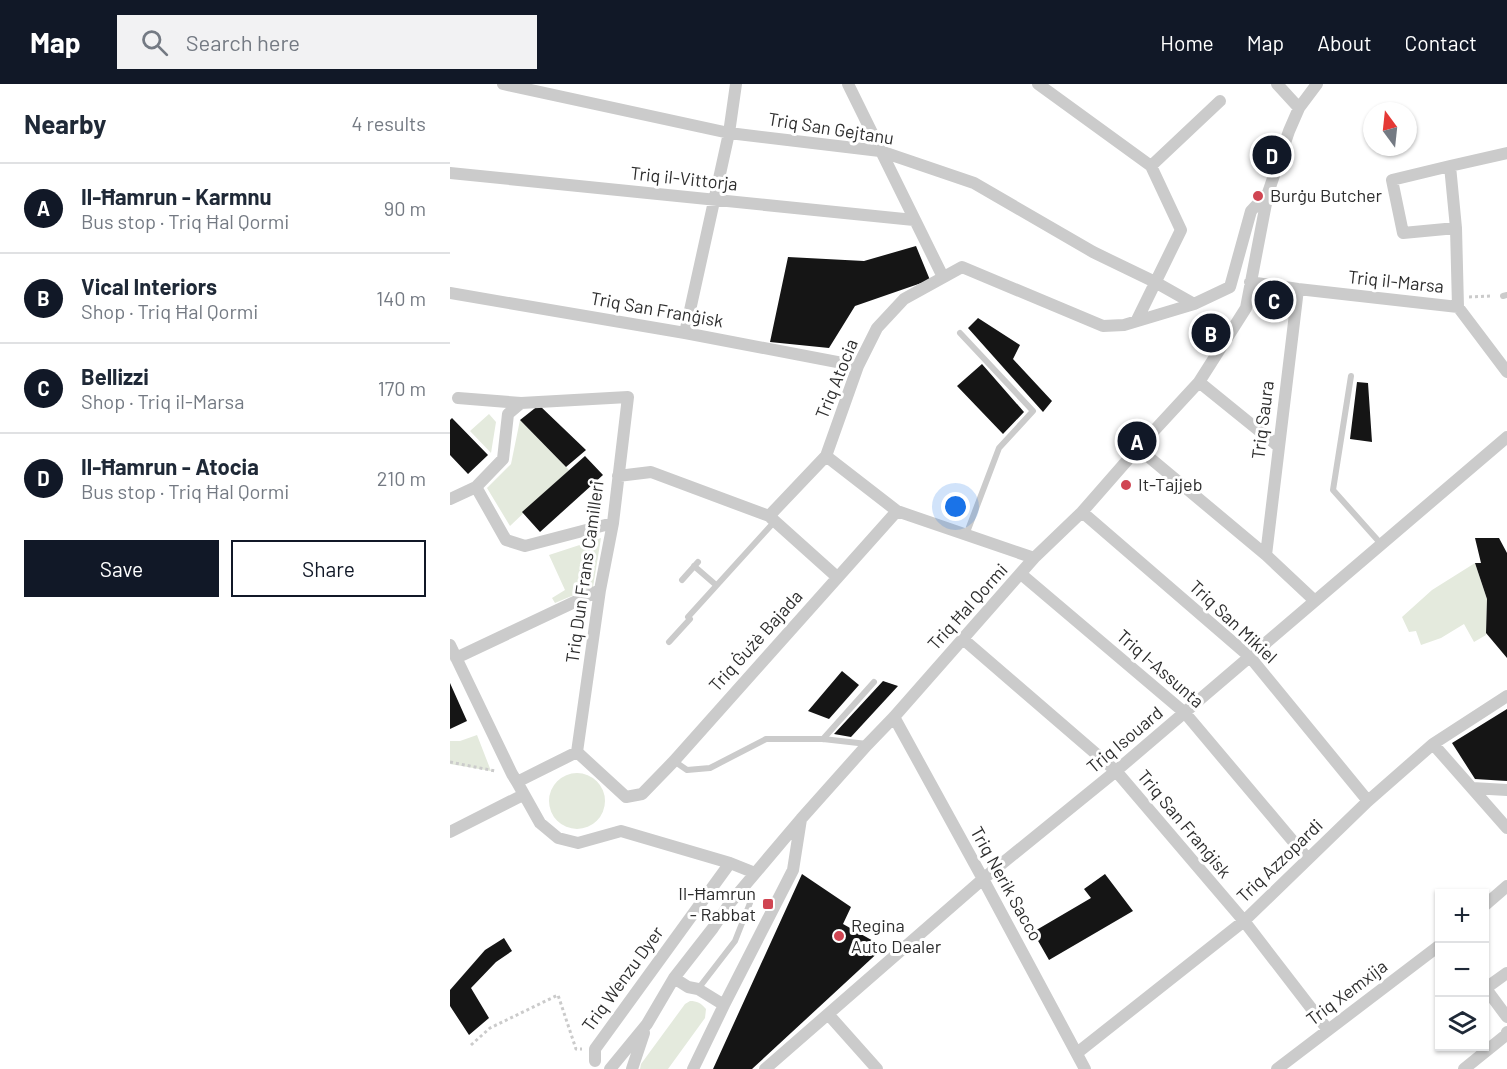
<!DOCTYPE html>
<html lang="en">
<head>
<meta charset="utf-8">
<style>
	body { margin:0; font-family:Barlow,sans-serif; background:#f2f2f3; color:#1f2937 }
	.controls { position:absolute; right:18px; bottom:18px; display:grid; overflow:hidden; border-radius:0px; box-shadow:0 2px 4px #0004 }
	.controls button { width:54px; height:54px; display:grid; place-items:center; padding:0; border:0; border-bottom:2px solid #e0e1e3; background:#fff; color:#1f2937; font:30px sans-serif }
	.compass { position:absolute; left:913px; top:18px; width:54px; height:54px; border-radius:50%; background:#fff; box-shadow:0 2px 4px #0004; rotate:345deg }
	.you { position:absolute; left:506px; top:423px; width:21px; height:21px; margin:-15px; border:4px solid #fff; border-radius:50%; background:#1a73e8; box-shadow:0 0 0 9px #1a73e833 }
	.badge { display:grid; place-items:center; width:39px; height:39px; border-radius:50%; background:#111827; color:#fff; font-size:20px; font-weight:700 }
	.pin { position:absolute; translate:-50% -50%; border:3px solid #fff; box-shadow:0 2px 6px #0006 }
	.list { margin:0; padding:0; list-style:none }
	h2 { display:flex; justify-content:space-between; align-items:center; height:78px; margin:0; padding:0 24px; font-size:26px }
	h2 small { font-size:20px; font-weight:400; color:#747a83 }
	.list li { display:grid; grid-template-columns:39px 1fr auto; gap:18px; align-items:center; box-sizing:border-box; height:90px; padding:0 24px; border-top:2px solid #e0e1e3 }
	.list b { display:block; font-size:22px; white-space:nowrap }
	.list p { margin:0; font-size:20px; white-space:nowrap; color:#747a83 }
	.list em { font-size:20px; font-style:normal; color:#747a83 }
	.actions { display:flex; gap:12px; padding:18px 24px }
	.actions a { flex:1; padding:14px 0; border:2px solid #111827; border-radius:0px; text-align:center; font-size:21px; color:#111827 }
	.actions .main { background:#111827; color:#fff }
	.icon { flex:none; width:33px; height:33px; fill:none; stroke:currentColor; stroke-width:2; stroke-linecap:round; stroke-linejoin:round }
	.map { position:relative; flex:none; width:1057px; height:985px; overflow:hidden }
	header { display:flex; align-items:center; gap:36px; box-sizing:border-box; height:84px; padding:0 30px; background:#111827; color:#fff }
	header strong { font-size:28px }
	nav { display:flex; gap:33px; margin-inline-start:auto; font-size:21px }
	.search { width:420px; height:54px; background:#f2f2f3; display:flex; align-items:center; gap:15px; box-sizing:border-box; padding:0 21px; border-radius:0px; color:#747a83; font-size:22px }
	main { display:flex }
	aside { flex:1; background:#fff }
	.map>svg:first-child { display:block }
</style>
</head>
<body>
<header>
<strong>Map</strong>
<div class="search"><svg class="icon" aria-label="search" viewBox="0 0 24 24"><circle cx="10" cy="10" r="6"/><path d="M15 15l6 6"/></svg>Search here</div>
<nav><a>Home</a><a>Map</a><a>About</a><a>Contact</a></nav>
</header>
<main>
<aside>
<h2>Nearby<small>4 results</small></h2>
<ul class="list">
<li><span class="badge">A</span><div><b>Il-Ħamrun - Karmnu</b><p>Bus stop · Triq Ħal Qormi</p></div><em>90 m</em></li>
<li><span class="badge">B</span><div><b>Vical Interiors</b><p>Shop · Triq Ħal Qormi</p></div><em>140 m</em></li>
<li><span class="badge">C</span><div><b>Bellizzi</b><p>Shop · Triq il-Marsa</p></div><em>170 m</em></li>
<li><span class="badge">D</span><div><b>Il-Ħamrun - Atocia</b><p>Bus stop · Triq Ħal Qormi</p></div><em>210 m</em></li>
</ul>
<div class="actions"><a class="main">Save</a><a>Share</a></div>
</aside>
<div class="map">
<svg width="1057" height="985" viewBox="0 0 1057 985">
	<rect width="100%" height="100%" fill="#fff"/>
	<path fill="#e4eadd" d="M39,330L46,338L41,369L20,347Z
		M70,336L119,386L60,442L37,404L61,380Z
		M151,454L143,503L105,519L102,514L115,506L99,471Z
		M1025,479L1037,515L1036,551L1024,558L1014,540L991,554L971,561L966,547L959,548L952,533L982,506Z
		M27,651L41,687L0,680V657H10Z
		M99 717a28 28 0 1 1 56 0a28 28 0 1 1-56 0Z
		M240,917C247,917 251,919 256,925L255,934L218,985H190L191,980L235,920Z"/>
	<path fill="#151515" d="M466,162L480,196L405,222L379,264L320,258L338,173L414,177Z
		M528,234L570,261L563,275L602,317L593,328L518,244Z
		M532,280L574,328L553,350L507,302Z
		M907,298L918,299L922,358L900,355Z
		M89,321L136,366L116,383L70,336Z
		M2,334L38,371L18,390L0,371V336Z
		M135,372L153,391L90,448L72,428Z
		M1025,454H1049L1057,469V574L1036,549L1037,515L1025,479H1031Z
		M392,587L409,601L379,635L358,627Z
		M433,597L448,602L401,653L384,650Z
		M0,599L17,637L0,645Z
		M1057,625V697L1025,695L1002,659Z
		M352,790L401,823L393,840L434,863L302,985H263Z
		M655,790L683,827L599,876L583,848L641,814L634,805Z
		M54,854L62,867L46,878L21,904L39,934L19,951L0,922V906L35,866Z"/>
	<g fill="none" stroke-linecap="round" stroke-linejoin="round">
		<path stroke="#cbcbcb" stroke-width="3" stroke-dasharray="3 3" stroke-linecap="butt" d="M1019,213L1042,212
			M0,678L45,687
			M21,961L40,944L108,911L126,965H132"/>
		<path stroke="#cbcbcb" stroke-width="6" d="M1053,212L1057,211
			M510,249L583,327L549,364L516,451
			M901,292L883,406L932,461
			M244,482L266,501
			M232,496L248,478
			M219,558L240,535L238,533L325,437
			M373,655L424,598
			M224,677L237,686L260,684L316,655H373L417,660
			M248,905L285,857L300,819L295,801"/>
		<path stroke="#cbcbcb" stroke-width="12" d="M53,0L279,49L430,67L524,99L643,168L705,198L744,220
			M398,0L493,193
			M588,0L701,82L731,146L687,236
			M827,0L849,24
			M701,82L770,17
			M1000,82L942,96L953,149L1006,144
			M0,89L464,136
			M800,198L848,205L1008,223L1057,288
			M0,209L235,249L408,282
			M1008,223L1006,144L1000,82L1057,69
			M235,249L279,49L286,0
			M749,298L828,362
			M8,314L71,319L178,313L163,439L150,506L127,668
			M688,364L816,471L865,517
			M168,392L201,388L319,432L387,493
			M26,403L56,456L75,462L163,439
			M0,415L26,403L53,375L58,330L71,319
			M632,428L800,573L918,717
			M319,432L376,372
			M816,471L848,205
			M584,474L447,427L376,372L408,282L427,244L454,215L512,183L653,242L674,241L744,220L780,203L801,127L817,110
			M571,490L735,629L858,775
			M513,555L666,687L794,837L878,946
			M0,561L62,690L67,698
			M6,574L150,506
			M444,633L533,795L635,985
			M983,660L1057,744
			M127,668L176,713L192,710L224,677L447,427
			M127,668L67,698L90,739L108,754L128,759L171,747L280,779L305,789
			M1022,704L1057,706
			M0,748L73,711
			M1034,822L1057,802
			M224,894L238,903L248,905L274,921
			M1034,902L1057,933
			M1036,904L1057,889
			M378,930L427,985
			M627,969L794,837L918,717L983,660L1057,612
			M145,977V965L280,779
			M160,985L197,940L224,894L263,844L280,819L351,735L417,661L444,633L584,474L632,428L688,364L749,298L796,224L818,109L839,47L849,24L867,0
			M182,985L194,949
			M243,985L274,921L343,786L351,735
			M315,985L533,795L666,687L1057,353
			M827,985L990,861
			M1014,985L1056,951L1057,948"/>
	</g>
	<g fill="#d04552" stroke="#fff" stroke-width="2">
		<circle cx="808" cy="112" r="6"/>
		<circle cx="676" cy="401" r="6"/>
		<rect x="312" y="814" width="12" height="12" rx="3"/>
		<circle cx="389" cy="852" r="6"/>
	</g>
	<g text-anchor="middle" stroke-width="6" stroke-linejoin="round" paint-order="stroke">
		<g font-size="18" fill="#2e2e2e" stroke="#fff">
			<text transform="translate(381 45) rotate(9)" y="6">Triq San Gejtanu</text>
			<text transform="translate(234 95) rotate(6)" y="6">Triq il-Vittorja</text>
			<text transform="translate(946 198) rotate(6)" y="6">Triq il-Marsa</text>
			<text transform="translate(207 226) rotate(10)" y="6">Triq San Franġisk</text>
			<text transform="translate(387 295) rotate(-68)" y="6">Triq Atocia</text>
			<text transform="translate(813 336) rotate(-83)" y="6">Triq Saura</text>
			<text transform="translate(135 488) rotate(-82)" y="6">Triq Dun Frans Camilleri</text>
			<text transform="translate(518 523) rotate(-48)" y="6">Triq Ħal Qormi</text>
			<text transform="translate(783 538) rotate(43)" y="6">Triq San Mikiel</text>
			<text transform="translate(306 557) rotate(-48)" y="6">Triq Ġużè Bajada</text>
			<text transform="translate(710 585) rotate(41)" y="6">Triq l-Assunta</text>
			<text transform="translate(675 656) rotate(-40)" y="6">Triq Isouard</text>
			<text transform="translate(734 740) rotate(50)" y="6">Triq San Franġisk</text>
			<text transform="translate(830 777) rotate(-44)" y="6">Triq Azzopardi</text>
			<text transform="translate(556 800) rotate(61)" y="6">Triq Nerik Sacco</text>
			<text transform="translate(173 895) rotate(-54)" y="6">Triq Wenzu Dyer</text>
			<text transform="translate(897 909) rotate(-37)" y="6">Triq Xemxija</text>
		</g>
		<g font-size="18" fill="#2e2e2e" stroke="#fff" text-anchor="start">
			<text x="820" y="118">Burġu Butcher</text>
			<text x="688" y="407">It-Tajjeb</text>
			<text x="306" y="816" text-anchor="end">Il-Ħamrun<tspan x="306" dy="21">- Rabbat</tspan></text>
			<text x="401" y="848">Regina<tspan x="401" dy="21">Auto Dealer</tspan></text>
		</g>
	</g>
</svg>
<div class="controls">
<button>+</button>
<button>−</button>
<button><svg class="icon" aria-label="layers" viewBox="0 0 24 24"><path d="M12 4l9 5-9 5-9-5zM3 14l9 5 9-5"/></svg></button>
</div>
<svg class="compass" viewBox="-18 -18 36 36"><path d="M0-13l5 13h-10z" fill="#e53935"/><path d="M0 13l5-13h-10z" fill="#747a83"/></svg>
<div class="you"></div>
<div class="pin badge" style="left:687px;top:357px">A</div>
<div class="pin badge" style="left:761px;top:249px">B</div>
<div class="pin badge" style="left:824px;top:216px">C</div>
<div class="pin badge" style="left:822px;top:71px">D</div>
</div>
</main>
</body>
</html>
